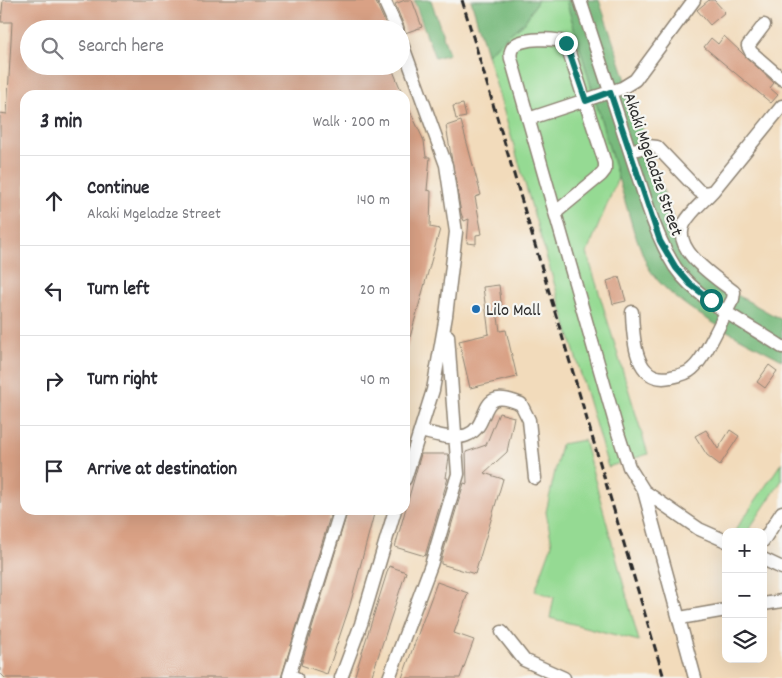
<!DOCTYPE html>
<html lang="en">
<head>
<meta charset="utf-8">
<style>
	body { margin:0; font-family:Dekko,sans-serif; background:#f7f7f7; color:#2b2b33 }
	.controls { position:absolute; right:15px; bottom:15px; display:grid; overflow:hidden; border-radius:10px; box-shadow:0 5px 20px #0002 }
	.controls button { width:45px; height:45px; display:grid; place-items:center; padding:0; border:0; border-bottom:1px solid #e1e1e2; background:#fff; color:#2b2b33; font:25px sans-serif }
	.stop { position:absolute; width:15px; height:15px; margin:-11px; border:4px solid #0f766e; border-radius:50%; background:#fff }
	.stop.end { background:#0f766e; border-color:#fff; box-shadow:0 1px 5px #0008 }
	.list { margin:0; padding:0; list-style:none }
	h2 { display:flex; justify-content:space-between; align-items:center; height:65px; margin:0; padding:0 20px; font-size:21px }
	h2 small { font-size:16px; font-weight:400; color:#7c7c81 }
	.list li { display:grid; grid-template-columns:32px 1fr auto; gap:15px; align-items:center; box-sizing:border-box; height:90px; padding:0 20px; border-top:1px solid #e1e1e2 }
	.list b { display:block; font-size:19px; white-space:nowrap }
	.list p { margin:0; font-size:16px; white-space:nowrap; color:#7c7c81 }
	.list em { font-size:16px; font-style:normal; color:#7c7c81 }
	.icon { flex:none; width:28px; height:28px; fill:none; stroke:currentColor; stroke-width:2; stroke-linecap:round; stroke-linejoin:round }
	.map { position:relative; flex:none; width:782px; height:678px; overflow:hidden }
	.search { position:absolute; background:#fff; box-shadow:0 5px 20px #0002; left:20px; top:20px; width:390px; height:55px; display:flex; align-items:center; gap:12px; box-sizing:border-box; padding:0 18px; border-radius:28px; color:#7c7c81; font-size:19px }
	.panel { position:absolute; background:#fff; box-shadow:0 5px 20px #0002; left:20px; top:90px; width:390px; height:425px; border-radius:15px }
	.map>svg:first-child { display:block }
</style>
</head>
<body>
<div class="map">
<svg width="782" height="678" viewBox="0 0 782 678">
	<rect width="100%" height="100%" fill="#f6f6f2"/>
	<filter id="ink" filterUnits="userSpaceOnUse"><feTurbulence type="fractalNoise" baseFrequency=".02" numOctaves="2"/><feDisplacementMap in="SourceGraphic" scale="10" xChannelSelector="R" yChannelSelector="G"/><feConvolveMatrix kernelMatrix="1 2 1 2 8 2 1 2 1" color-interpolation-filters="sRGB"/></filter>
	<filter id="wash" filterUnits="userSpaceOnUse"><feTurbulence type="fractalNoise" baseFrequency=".0096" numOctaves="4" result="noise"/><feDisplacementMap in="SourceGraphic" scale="20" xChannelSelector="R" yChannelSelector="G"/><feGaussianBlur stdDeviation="1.12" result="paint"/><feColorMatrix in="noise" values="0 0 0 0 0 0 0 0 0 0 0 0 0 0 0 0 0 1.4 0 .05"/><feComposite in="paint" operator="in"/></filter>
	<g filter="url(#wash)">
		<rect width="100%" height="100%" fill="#f2dbbb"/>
		<path fill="#95da93" stroke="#60825f" d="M538,0H566L618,178L587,253L648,454L608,467L487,54L526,20Z
			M584,440L639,641L550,618L554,597L535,591L552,544L546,512L561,444Z
			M782,462V480L747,532H734Z"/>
		<path fill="#78ba7d" stroke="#527254" d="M414,0H431L449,54L435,58Z
			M471,0H538L526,20L487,54Z
			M566,0H599L682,246L737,295L782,320V360C742,338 669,306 647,265C642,254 639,243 634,232Z"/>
		<g id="blocks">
			<path fill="#d9a185" d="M3,0H375L387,27L29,29V66H391L403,95H25V510H332L281,678H5L0,673V113L7,114L12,22H1Z
				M405,0H412L422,27L405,33L404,26L395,4Z
				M709,0H714L725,12L710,25L697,10Z
				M724,36L774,83L770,88L778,95L771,103L704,47L711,38L718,44Z
				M405,100L424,141L426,157H430L427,190L431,191L430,227L440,229L407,348L405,347V169H407Z
				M463,104L466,117L456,119L453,106Z
				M461,121L481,195L475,197L482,234L476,235V244L467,243L469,219L464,221L461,213L446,126Z
				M619,277L626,301L613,304L607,281Z
				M499,285L502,309L497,310L500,331L506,330L517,377L470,388L459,341L489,334L483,287Z
				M769,365L777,371L765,388L757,382Z
				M499,413L514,417L507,452L484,473L503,479L475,574L441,564V560L464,483L467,484L466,452L486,445Z
				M706,430L718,449L730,430L739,436L720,465L707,455L695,436Z
				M421,454H448L449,457L446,478H448L425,556L395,547Z
				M348,510H375L350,605L327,674L301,665Z
				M389,566L406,572L371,678H354Z
				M437,582L468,593L454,633L474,640L460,678H402Z"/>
		</g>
	</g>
	<g filter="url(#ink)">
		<use href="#blocks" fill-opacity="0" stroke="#8e8373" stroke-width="1"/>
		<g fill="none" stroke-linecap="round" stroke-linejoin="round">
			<defs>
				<path id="minor" d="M384,0L397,29
					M580,0L648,207C655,228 663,248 675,267C697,300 749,325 782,347
					M764,25L748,46L751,52L782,79
					M401,41L446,165L456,232L446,316L433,390L405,479
					M528,119L622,88L635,80L694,0
					M630,151L648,146L657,147L699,191L706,193L713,191L782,106
					M555,213L601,175L605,170V163L566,43C557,38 520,37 513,47C510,51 510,57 512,62L618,433L629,467L644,491L699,529L726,541
					M632,312C633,336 634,385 671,377C677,376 687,374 692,369C706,358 723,316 733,299L734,292C717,278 671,250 684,224C690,212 704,201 713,191
					M420,431C435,434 453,441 467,435C493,425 475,384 521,404L529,420L535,478
					M644,491L695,678
					M763,541L782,512
					M763,559L782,568
					M763,604L782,601
					M680,618L726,610
					M502,632L524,660L564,678
					M296,678L289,676L340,512
					M341,678L361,624L395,510
					M389,678L431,565L458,474L448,336"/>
			</defs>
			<use href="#minor" stroke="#8e8373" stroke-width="15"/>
			<use href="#minor" stroke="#fff" stroke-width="12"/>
			<path stroke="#2b2b2b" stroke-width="3" stroke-dasharray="8 4" stroke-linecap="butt" d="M462,0L664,678"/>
		</g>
	</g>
	<g fill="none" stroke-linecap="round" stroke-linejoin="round" filter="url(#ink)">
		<path stroke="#0f766e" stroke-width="6" d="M566,43L586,101L610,92L660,241L676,268L690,284L711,300"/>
	</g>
	<circle fill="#1f6fb2" stroke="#f6f6f2" stroke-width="2" cx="476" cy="309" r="5"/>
	<g text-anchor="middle" stroke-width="4.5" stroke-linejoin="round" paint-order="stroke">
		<g font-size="18" fill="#2b2b2b" stroke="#f6f6f2">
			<text transform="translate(654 164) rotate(71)" y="6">Akaki Mgeladze Street</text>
		</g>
		<g font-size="18" fill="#2b2b2b" stroke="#f6f6f2" text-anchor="start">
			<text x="486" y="315">Lilo Mall</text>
		</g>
	</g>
</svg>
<div class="controls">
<button>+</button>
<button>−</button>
<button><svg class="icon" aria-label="layers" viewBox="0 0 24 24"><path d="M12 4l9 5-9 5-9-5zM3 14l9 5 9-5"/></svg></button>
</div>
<div class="stop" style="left:711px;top:300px"></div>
<div class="stop end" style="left:566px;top:43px"></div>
<div class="search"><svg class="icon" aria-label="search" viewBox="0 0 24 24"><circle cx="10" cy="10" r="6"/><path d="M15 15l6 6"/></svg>Search here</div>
<section class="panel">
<h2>3 min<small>Walk · 200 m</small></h2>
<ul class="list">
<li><svg class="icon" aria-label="ahead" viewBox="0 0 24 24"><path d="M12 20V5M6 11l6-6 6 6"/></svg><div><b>Continue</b><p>Akaki Mgeladze Street</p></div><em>140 m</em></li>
<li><svg class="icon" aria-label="left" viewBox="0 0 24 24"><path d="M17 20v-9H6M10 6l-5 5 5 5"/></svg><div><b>Turn left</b></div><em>20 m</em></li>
<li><svg class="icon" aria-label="right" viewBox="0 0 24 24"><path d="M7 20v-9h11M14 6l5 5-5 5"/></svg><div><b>Turn right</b></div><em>40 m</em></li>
<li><svg class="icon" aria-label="arrive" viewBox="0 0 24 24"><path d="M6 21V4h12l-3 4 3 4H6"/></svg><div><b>Arrive at destination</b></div></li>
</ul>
</section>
</div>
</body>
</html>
